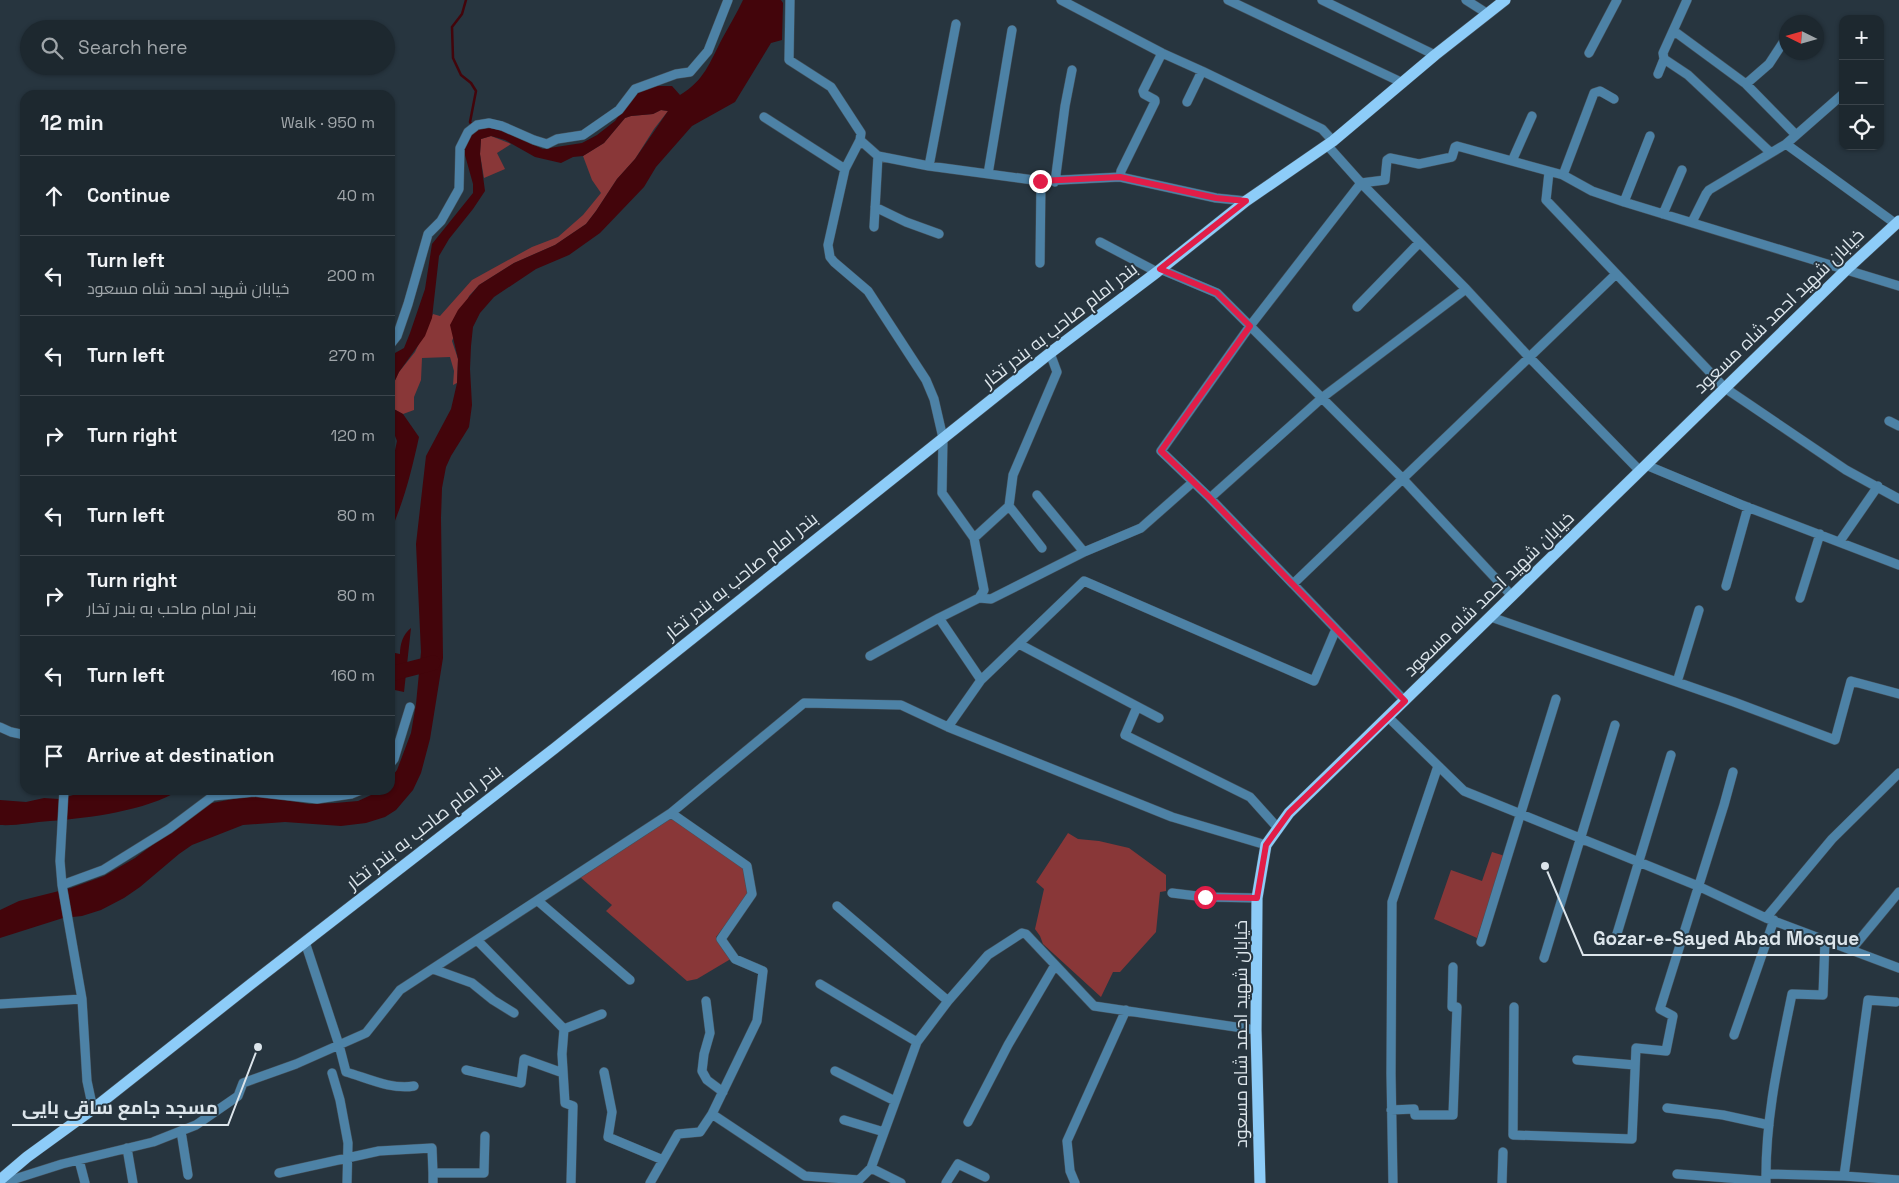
<!DOCTYPE html>
<html lang="en">
<head>
<meta charset="utf-8">
<style>
	body { margin:0; font-family:"Space Grotesk",Cairo,sans-serif; background:#253037; color:#f1f3f6 }
	.controls { position:absolute; right:15px; top:15px; display:grid; overflow:hidden; border-radius:10px; box-shadow:0 1px 4px #0004 }
	.controls button { width:45px; height:45px; display:grid; place-items:center; padding:0; border:0; border-bottom:1px solid #3b444b; background:#1d282f; color:#f1f3f6; font:25px sans-serif }
	.compass { position:absolute; left:1779px; top:15px; width:45px; height:45px; border-radius:50%; background:#1d282f; box-shadow:0 1px 4px #0004; rotate:275deg }
	.stop { position:absolute; width:15px; height:15px; margin:-11px; border:4px solid #e11d48; border-radius:50%; background:#fff }
	.stop.end { background:#e11d48; border-color:#fff; box-shadow:0 1px 5px #0008 }
	.list { margin:0; padding:0; list-style:none }
	h2 { display:flex; justify-content:space-between; align-items:center; height:65px; margin:0; padding:0 20px; font-size:21px }
	h2 small { font-size:16px; font-weight:400; color:#a0a6aa }
	.list li { display:grid; grid-template-columns:32px 1fr auto; gap:15px; align-items:center; box-sizing:border-box; height:80px; padding:0 20px; border-top:1px solid #3b444b }
	.list b { display:block; font-size:19px; white-space:nowrap }
	.list p { margin:0; font-size:16px; white-space:nowrap; color:#a0a6aa }
	.list em { font-size:16px; font-style:normal; color:#a0a6aa }
	.icon { flex:none; width:28px; height:28px; fill:none; stroke:currentColor; stroke-width:2; stroke-linecap:round; stroke-linejoin:round }
	.map { position:relative; flex:none; width:1899px; height:1183px; overflow:hidden }
	.search { position:absolute; background:#1d282f; box-shadow:0 1px 4px #0004; left:20px; top:20px; width:375px; height:55px; display:flex; align-items:center; gap:12px; box-sizing:border-box; padding:0 18px; border-radius:28px; color:#a0a6aa; font-size:19px }
	.panel { position:absolute; background:#1d282f; box-shadow:0 1px 4px #0004; left:20px; top:90px; width:375px; height:705px; border-radius:15px }
	.map>svg:first-child { display:block }
</style>
</head>
<body>
<div class="map">
<svg width="1899" height="1183" viewBox="0 0 1899 1183">
	<rect width="100%" height="100%" fill="#27353f"/>
	<path fill="#893738" d="M661,110L668,111L654,129L635,159L617,179L596,211L586,224L555,245L514,263L479,285L469,296L452,341L458,359L457,383L453,385L454,371L450,357L422,358L421,380L414,397V410L403,414L390,407V391L399,372L415,352L433,314L440,316L472,280L532,247L558,237L583,215L601,193L592,180L583,156L604,143L625,118L631,116L653,114Z
		M491,136L511,144L497,153L505,169L484,178L480,154L481,139Z
		M672,815L744,867L749,895L716,937L734,957L697,979L687,981L606,911L612,905L580,877Z
		M1068,833L1078,839L1099,841L1129,848L1166,875V891L1160,892L1156,932L1120,972H1113L1101,997L1043,944L1040,936L1035,929L1044,889L1036,882Z
		M1492,852L1505,856L1477,938L1434,919L1451,870L1482,881Z"/>
	<path fill="#43050b" d="M743,0H781L783,3L782,40L771,43L735,102L692,126L656,167L644,187L600,233L569,255L536,269L494,297L480,313L473,327L471,346L470,369L472,405L469,427L451,456L446,467L442,488L441,518L443,658L430,739L421,773L413,790L396,810L385,817L366,823L341,826L285,822L243,825L192,845L179,854L140,887L124,898L101,910L82,916L63,918L0,938V910L19,901L71,888L104,876L135,858L207,804L254,795L309,804L335,803L358,801L382,790H390V779L397,770L411,733L416,704L421,652L416,544L426,456L451,409L457,383L458,359L450,325L458,310L479,285L514,263L555,245L586,224L596,211L617,179L635,159L668,111L661,110L653,114L631,116L625,118L604,143L583,156L573,157L561,163L535,157L505,140L491,136L481,139L480,154L485,191L473,209L449,239L439,256L432,318L425,336L399,372L390,391V360L395,353L404,348L410,333L425,289L432,244L473,193V184L463,148L467,137L477,128L488,125L518,134L529,143L543,149L582,143L597,135L615,121L631,99L643,89L658,86H672L680,95C704,81 710,62 722,39C729,26 737,13 743,0Z
		M390,407L403,414L419,437C412,469 404,502 390,532V474L397,441L390,423Z
		M411,628L404,692L390,689V652L400,654C400,644 403,634 411,628Z
		M91,790H180C145,811 90,818 50,821C33,822 17,826 0,825V800L26,802L44,798L59,799Z"/>
	<g fill="none" stroke-linecap="round" stroke-linejoin="round">
		<path stroke="#43050b" stroke-width="2.5" d="M466,0L462,14L452,27L453,58L461,75L471,83L476,91L470,122L472,125"/>
		<path stroke="#43050b" stroke-width="15" d="M390,672L394,673L433,663"/>
		<defs>
			<path id="minor" d="M790,0L789,60L831,87L861,133L860,140L845,169L828,245L830,257L834,262L868,291L926,380L934,399L943,438L942,493L974,538L984,590L979,598
				M1061,0L1162,53L1202,71L1322,129L1333,141
				M1228,0L1403,83
				M1322,0L1435,55
				M1466,0L1488,14
				M1674,31L1746,84L1796,135
				M1589,53L1617,0
				M1664,59L1688,75L1771,153
				M1658,74L1664,59L1663,53L1687,0
				M1746,84L1769,64L1786,38
				M1187,102L1202,71
				M764,117L845,169
				M860,140L878,156L929,166L1041,181L1120,177L1216,198L1246,201
				M1786,144L1896,224
				M1327,145L1361,183L1466,289L1528,356L1640,471
				M1512,161L1532,116
				M929,166L956,24
				M1549,172L1546,200L1725,388L1846,470L1899,499
				M988,174L1012,30
				M1563,175L1594,93L1600,91L1614,99
				M1120,177L1121,171L1155,102V100L1144,94L1143,91L1162,53
				M1055,182L1065,106L1072,70
				M1624,202L1650,136
				M875,207L906,222L939,234
				M1663,214L1682,170
				M1692,222L1706,194L1709,190L1786,144L1843,94
				M874,227L878,156
				M1100,242L1157,272
				M1040,263L1041,181
				M1160,269L1217,293L1402,478L1512,596
				M1466,289L1323,397L1210,498L1161,451L1250,326L1361,183L1385,180L1387,160L1390,158L1419,164L1452,157L1455,147L1457,146L1563,175L1592,191L1624,202L1899,286
				M1357,307L1419,243
				M390,345L397,336L408,304L428,234L441,221L459,189L460,148L468,132L477,125L489,123L502,126L534,140L547,144L557,139L583,135L619,110L635,89L676,74L690,72L708,51L728,0
				M1889,421L1899,426
				M1646,465L1742,505L1899,565
				M1037,495L1084,552
				M1210,498L1293,584
				M974,538L1009,506
				M1840,541L1878,486
				M1042,548L1009,506L1013,475L1057,372L1050,353
				M1726,586L1748,507
				M1800,598L1820,534
				M1491,617L1734,702L1835,740L1851,681L1899,694
				M1019,644L1159,718
				M870,656L939,618
				M981,680L1084,581L1314,681L1336,629
				M1677,682L1699,610
				M1405,701L1293,584L1616,274
				M1137,707L1125,735L1250,797L1277,827
				M1388,717L1464,791L1698,886L1766,918L1899,968
				M0,727L11,732L25,735
				M948,727L1172,817L1266,845
				M390,764L394,759L410,707
				M64,790L60,861L62,885L82,999L87,1081L93,1109
				M671,813L747,866L752,894L721,939L735,959L763,971L757,1021L712,1114L805,1176L859,1180L871,1168
				M62,885L103,870L169,829L213,796L254,792L317,799L351,794L361,790
				M1172,893L1205,897L1257,898
				M538,901L630,980
				M837,906L948,1001
				M1766,918L1832,839L1899,773
				M1616,937L1671,755
				M477,940L564,1029L562,1054L565,1103L573,1106L571,1183
				M305,942L339,1045L346,1072C367,1078 391,1090 414,1086
				M1481,942L1556,699
				M1851,950L1899,892
				M1544,958L1615,725
				M433,969L472,983L493,1000L514,1013
				M820,984L917,1042
				M706,1001L710,1033L704,1054L702,1071L707,1080L723,1092
				M0,1004L82,999
				M1514,1007L1513,1135L1632,1139L1636,1048L1666,1051L1673,1016L1660,1009L1724,805L1733,772
				M564,1029L602,1014
				M1734,1035L1774,920
				M1577,1060L1635,1065
				M466,1070L521,1083L524,1059L563,1073
				M835,1071L895,1101
				M604,1072L612,1112L608,1137L663,1160
				M332,1073L340,1100L348,1143L347,1183
				M1667,1108L1723,1115L1769,1125
				M1391,1110L1414,1109L1415,1115H1453L1457,1007H1452L1453,967
				M844,1120L884,1132
				M968,1122L1008,1045L1055,965
				M181,1131L188,1175
				M127,1148L133,1183
				M79,1160L85,1183
				M279,1173L379,1151L432,1148L433,1173
				M1677,1174L1766,1181
				M1766,1174L1844,1176L1899,1180
				M1844,1176L1868,1000L1896,1002
				M2,1183L62,1164L153,1142L196,1125L238,1096L243,1083L296,1064L366,1033L400,990L671,813L804,703L901,705L948,727L981,680L939,618L979,598L991,599L1084,552L1141,528L1193,482
				M433,1183V1173H484L485,1136
				M650,1183L678,1134L700,1132L712,1114
				M901,1183L871,1168L917,1042L948,1001L988,955L1022,933L1026,934L1094,1006L1256,1030
				M946,1183L958,1164L985,1177
				M1075,1183L1070,1171L1067,1141L1126,1010
				M1393,1183L1391,1074L1392,902L1438,766
				M1502,1183L1503,1152
				M1766,1183C1765,1118 1779,1058 1792,994L1823,995L1825,940"/>
			<path id="major" d="M0,1180L27,1157L93,1109L251,984L555,748L1050,353L1157,272L1246,201L1333,141L1435,55L1505,0
				M1260,1183L1256,1030L1257,898L1266,845L1289,813L1847,269L1899,221"/>
		</defs>
		<use href="#minor" stroke="#44515b" stroke-width="10"/>
		<use href="#major" stroke="#44515b" stroke-width="12"/>
		<use href="#minor" stroke="#4d82a6" stroke-width="9"/>
		<use href="#major" stroke="#8dccf8" stroke-width="11"/>
	</g>
	<g fill="none" stroke-linecap="round" stroke-linejoin="round">
		<path stroke="#e11d48" stroke-width="6" d="M1040,181L1120,177L1216,198L1246,201L1160,269L1217,293L1250,326L1161,451L1210,498L1405,701L1289,813L1266,845L1257,898L1205,897"/>
	</g>
	<g text-anchor="middle" stroke-width="4" stroke-linejoin="round" paint-order="stroke">
		<g font-size="18" fill="#dce5eb" stroke="#27353f">
			<text transform="translate(1779 311) rotate(-44)" y="6">خیابان شهید احمد شاه مسعود</text>
			<text transform="translate(1060 325) rotate(-38)" y="6">بندر امام صاحب به بندر تخار</text>
			<text transform="translate(741 576) rotate(-39)" y="6">بندر امام صاحب به بندر تخار</text>
			<text transform="translate(1489 594) rotate(-44)" y="6">خیابان شهید احمد شاه مسعود</text>
			<text transform="translate(424 827) rotate(-38)" y="6">بندر امام صاحب به بندر تخار</text>
			<text transform="translate(1241 1034) rotate(-90)" y="6">خیابان شهید احمد شاه مسعود</text>
		</g>
	</g>
	<path fill="none" stroke="#dce5eb" stroke-width="2" d="M1545 866L1583 955H1870M258 1047L228 1125H12"/>
	<g fill="#dce5eb" stroke="#27353f" stroke-width="2">
		<circle cx="1545" cy="866" r="5"/>
		<circle cx="258" cy="1047" r="5"/>
	</g>
	<g font-size="19" text-anchor="middle" font-weight="bold" fill="#dce5eb" stroke="#27353f" stroke-width="4" stroke-linejoin="round" paint-order="stroke">
		<text x="1726" y="945">Gozar-e-Sayed Abad Mosque</text>
		<text x="120" y="1114">مسجد جامع ساقی بایی</text>
	</g>
</svg>
<div class="controls">
<button>+</button>
<button>−</button>
<button><svg class="icon" aria-label="locate" viewBox="0 0 24 24"><circle cx="12" cy="12" r="6"/><path d="M12 2v4M12 18v4M2 12h4M18 12h4"/></svg></button>
</div>
<svg class="compass" viewBox="-18 -18 36 36"><path d="M0-13l5 13h-10z" fill="#e53935"/><path d="M0 13l5-13h-10z" fill="#a0a6aa"/></svg>
<div class="stop" style="left:1205px;top:897px"></div>
<div class="stop end" style="left:1040px;top:181px"></div>
<div class="search"><svg class="icon" aria-label="search" viewBox="0 0 24 24"><circle cx="10" cy="10" r="6"/><path d="M15 15l6 6"/></svg>Search here</div>
<section class="panel">
<h2>12 min<small>Walk · 950 m</small></h2>
<ul class="list">
<li><svg class="icon" aria-label="ahead" viewBox="0 0 24 24"><path d="M12 20V5M6 11l6-6 6 6"/></svg><div><b>Continue</b></div><em>40 m</em></li>
<li><svg class="icon" aria-label="left" viewBox="0 0 24 24"><path d="M17 20v-9H6M10 6l-5 5 5 5"/></svg><div><b>Turn left</b><p>خیابان شهید احمد شاه مسعود</p></div><em>200 m</em></li>
<li><svg class="icon" aria-label="left" viewBox="0 0 24 24"><path d="M17 20v-9H6M10 6l-5 5 5 5"/></svg><div><b>Turn left</b></div><em>270 m</em></li>
<li><svg class="icon" aria-label="right" viewBox="0 0 24 24"><path d="M7 20v-9h11M14 6l5 5-5 5"/></svg><div><b>Turn right</b></div><em>120 m</em></li>
<li><svg class="icon" aria-label="left" viewBox="0 0 24 24"><path d="M17 20v-9H6M10 6l-5 5 5 5"/></svg><div><b>Turn left</b></div><em>80 m</em></li>
<li><svg class="icon" aria-label="right" viewBox="0 0 24 24"><path d="M7 20v-9h11M14 6l5 5-5 5"/></svg><div><b>Turn right</b><p>بندر امام صاحب به بندر تخار</p></div><em>80 m</em></li>
<li><svg class="icon" aria-label="left" viewBox="0 0 24 24"><path d="M17 20v-9H6M10 6l-5 5 5 5"/></svg><div><b>Turn left</b></div><em>160 m</em></li>
<li><svg class="icon" aria-label="arrive" viewBox="0 0 24 24"><path d="M6 21V4h12l-3 4 3 4H6"/></svg><div><b>Arrive at destination</b></div></li>
</ul>
</section>
</div>
</body>
</html>
